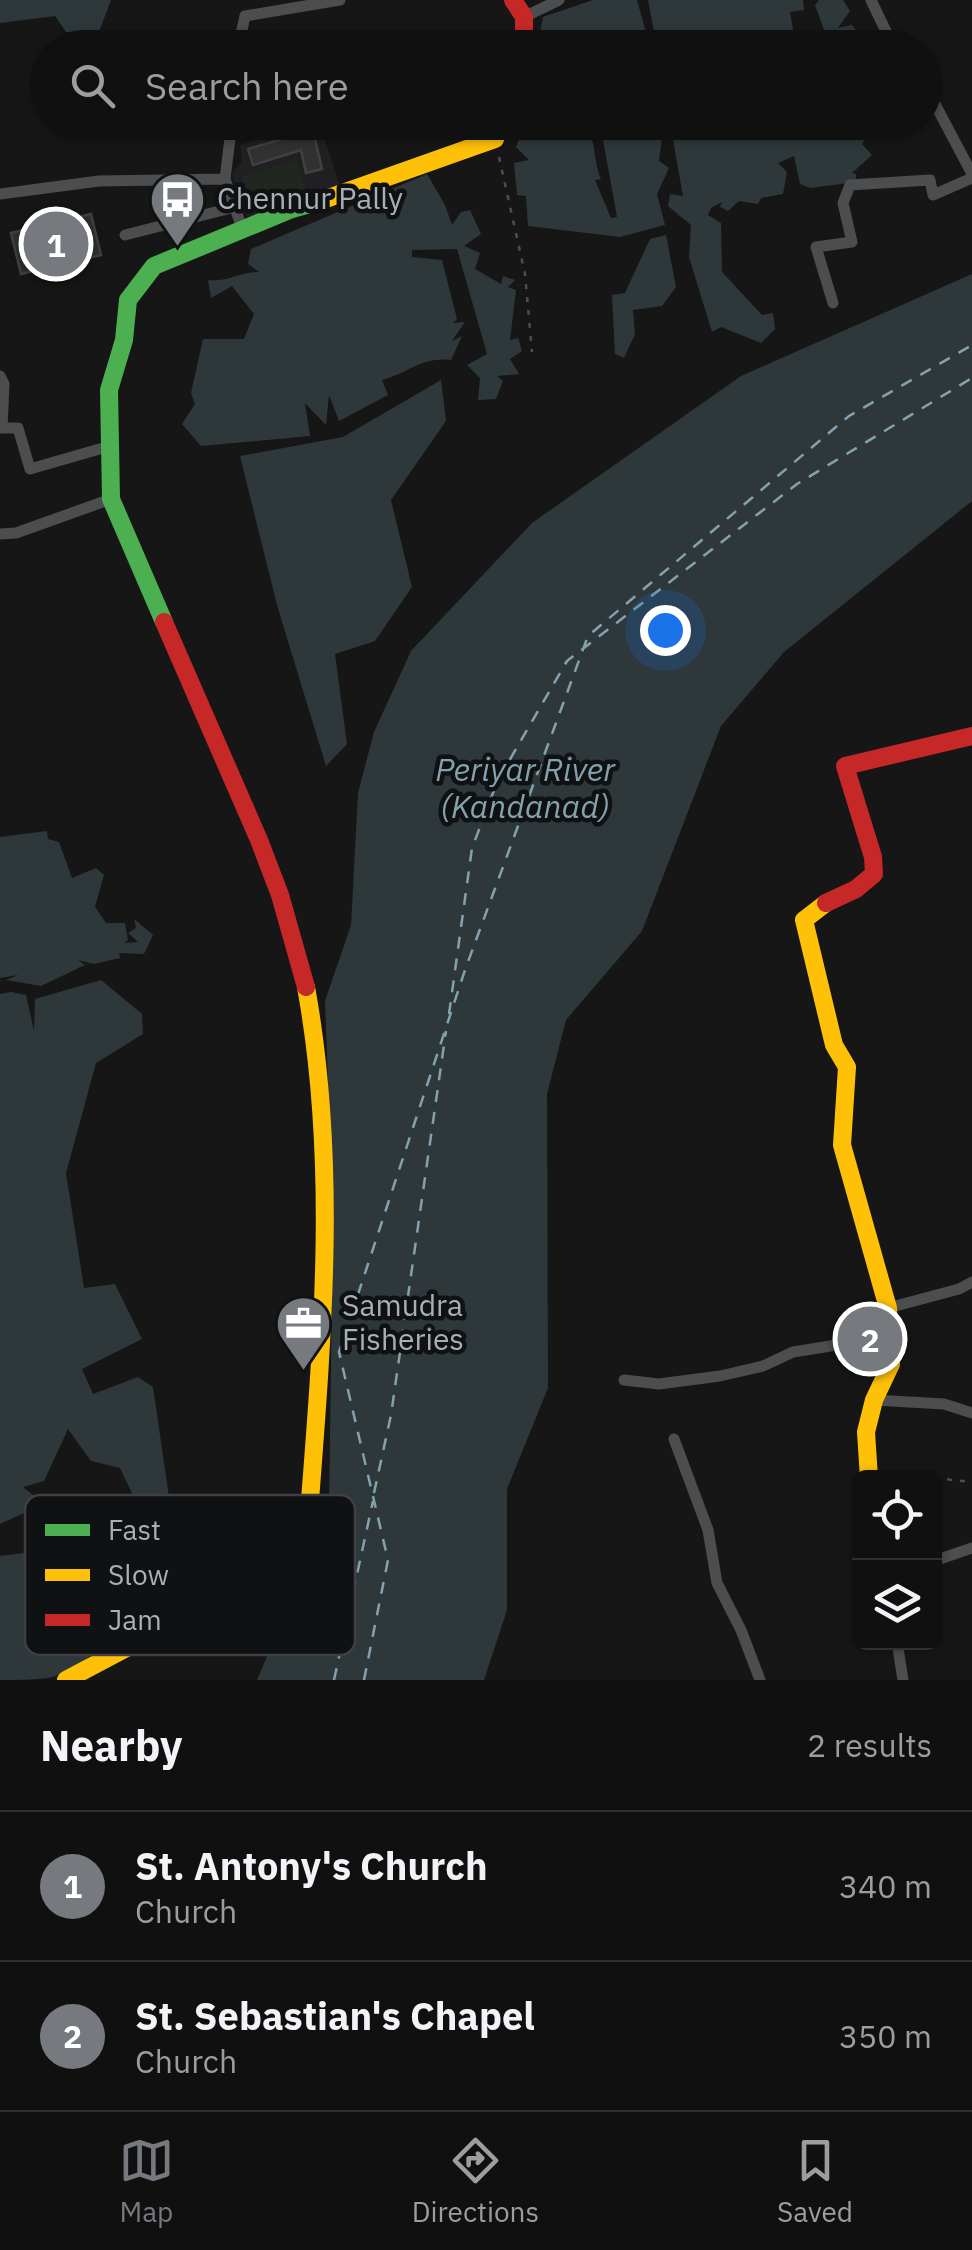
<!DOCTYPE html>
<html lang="en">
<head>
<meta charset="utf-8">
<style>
	body { margin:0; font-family:"IBM Plex Sans",sans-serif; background:#1e1e1e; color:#f1f3f6 }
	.controls { position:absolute; right:30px; bottom:30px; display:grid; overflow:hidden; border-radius:15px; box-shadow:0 2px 8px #0004 }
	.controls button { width:90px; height:90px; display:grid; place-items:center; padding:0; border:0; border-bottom:2px solid #303030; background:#101010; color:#f1f3f6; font:50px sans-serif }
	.you { position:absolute; left:665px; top:630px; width:35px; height:35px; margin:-25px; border:8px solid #fff; border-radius:50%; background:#1a73e8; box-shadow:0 0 0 15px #1a73e833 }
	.badge { display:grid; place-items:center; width:65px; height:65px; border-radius:50%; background:#76797e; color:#fff; font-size:32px; font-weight:700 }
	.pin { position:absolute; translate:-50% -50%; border:5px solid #fff; box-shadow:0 2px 10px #0006 }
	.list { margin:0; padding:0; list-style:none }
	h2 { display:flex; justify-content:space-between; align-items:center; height:130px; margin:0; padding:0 40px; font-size:42px }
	h2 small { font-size:32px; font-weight:400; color:#9c9d9f }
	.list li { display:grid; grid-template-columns:65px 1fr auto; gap:30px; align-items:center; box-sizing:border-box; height:150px; padding:0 40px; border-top:2px solid #303030 }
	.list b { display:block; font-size:38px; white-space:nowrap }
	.list p { margin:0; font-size:32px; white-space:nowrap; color:#9c9d9f }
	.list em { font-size:32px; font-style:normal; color:#9c9d9f }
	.icon { flex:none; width:55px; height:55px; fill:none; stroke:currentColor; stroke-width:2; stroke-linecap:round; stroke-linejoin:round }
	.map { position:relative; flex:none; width:972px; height:1680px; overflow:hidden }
	.search { position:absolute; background:#101010; box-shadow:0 2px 8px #0004; left:30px; right:30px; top:30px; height:110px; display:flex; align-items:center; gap:25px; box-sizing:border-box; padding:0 35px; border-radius:55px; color:#9c9d9f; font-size:38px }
	.sheet { height:430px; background:#101010 }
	nav { display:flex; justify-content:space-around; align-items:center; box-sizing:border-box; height:140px; border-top:2px solid #303030; background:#101010; font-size:28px; color:#9c9d9f }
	nav a { display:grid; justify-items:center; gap:5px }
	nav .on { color:#76797e }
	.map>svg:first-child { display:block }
</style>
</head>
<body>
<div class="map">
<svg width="972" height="1680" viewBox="0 0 972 1680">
	<rect width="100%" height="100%" fill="#161616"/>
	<path fill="#202022" d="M314,123H319L341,189L249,222L232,174L242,161L240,145Z"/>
	<path fill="#202620" d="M297,160L307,194L254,212L242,176Z"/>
	<path fill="#2e383b" d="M0,0H111L99,32H66L55,16L0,23Z
		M593,0H637L650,47H536L550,42L539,38L543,17Z
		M648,0H803L804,10L790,12L796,47H657Z
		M819,0H843L850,11L838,28L852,25L869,47H828V41L815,5Z
		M525,123L533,126L531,135L542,133L538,122L582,123C598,138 592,159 601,179L595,180L611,218L617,217L600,123H664L659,161L669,168L657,194L665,225L620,237L528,226L526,196L517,195L514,163L529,160L516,147Z
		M670,123H804V132L819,136L821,123H876V127L865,126L870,133L862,144L872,155L852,173L856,174V182L810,188L800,184L794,156L778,163L787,172L783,194L761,198L758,204L739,201L728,211L720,207L722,202L711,208L708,215L721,223L722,272L762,315L773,313L775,329L761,343L721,327L712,332L689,257L691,225L668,206L670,194L683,196Z
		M427,174L445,205L452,225L461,212L470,210L481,234L464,246L480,253L475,269L501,284L503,276L515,280L508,287L516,290L510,340L518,338L522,351L510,359L519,374L497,376L503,381L496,399L478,400L480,378L467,365L487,354L457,249L412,250V257L442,260L457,319L453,323L465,322L452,341L462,336L451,360C421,357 411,372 382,380L388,395L339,421L329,395L326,425L305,403L310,436L201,446L182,424L195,404L191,393L203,339H244L254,314L232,286L211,298L208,280C226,283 240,272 259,272L248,264L251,249Z
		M666,235L676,287L662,306L633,310L635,334L624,358L615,354L612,295L625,293L650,239Z
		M972,274V501L784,652L721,726L642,931L566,1020L547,1094L548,1388L507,1489V1610L484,1680H257L329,1511L333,1216L325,1001L351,925L358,793L374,732L411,651L532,523L741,376Z
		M441,380L446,421L391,500L412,587L375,641L335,654L347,744L326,766L277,605L240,456L343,437Z
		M47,831L48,839L59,842L72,878L96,868L104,875L95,907L106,923H125L128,940L124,943L138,942L128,933L136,928L134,919L153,935L144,954L119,953L120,958L94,964L78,960L85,965L41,986L6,980L18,975L0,978V837Z
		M101,980L142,1014L143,1034L96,1063L66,1173L84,1288L115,1284L142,1339L82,1369L93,1394L138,1377L153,1387L169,1497L138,1506L120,1468L91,1461L68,1429L44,1481L23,1487L44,1504L0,1524V994L11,992L26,995L34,1031L35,999Z
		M64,1548L80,1578L68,1587L92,1603L61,1642L68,1651L111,1640C61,1678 64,1680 0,1680V1556Z"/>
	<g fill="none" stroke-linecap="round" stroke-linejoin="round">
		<path stroke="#83a2ad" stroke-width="2.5" stroke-dasharray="12 10" stroke-linecap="butt" d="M449,1014L472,848L498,780L567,661L797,484L972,378
			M374,1493L391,1415L446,1031
			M334,1680L373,1501
			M364,1680L388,1560L339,1352L465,970L588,636L849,416L972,345"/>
	</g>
	<path fill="#313132" stroke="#3f4142" stroke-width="2.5" d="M313,130L322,169L306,173L301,150L253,165L248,149Z
		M91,214L101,255L21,274L11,233Z"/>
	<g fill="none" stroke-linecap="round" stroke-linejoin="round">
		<path stroke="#4c4e50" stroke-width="2.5" stroke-dasharray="5 8" stroke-linecap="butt" d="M499,157L525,274L532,352
			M890,1478L894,1474L926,1478
			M934,1478L972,1482"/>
		<path stroke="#4b4d4f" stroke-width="11" d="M871,0L894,48
			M524,17L559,0
			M238,48L245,16L340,0
			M924,105L935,104L972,174
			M225,179L232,122
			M0,194L99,181L225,179L243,231
			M125,235L235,207
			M833,303L816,247L852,242L843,203L850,185L930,180L933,195L972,178
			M0,376L4,384L2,428H18L30,469L110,446
			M0,534L16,533L111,499
			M624,1380L659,1384L720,1376L763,1366L793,1352L843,1344L841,1333L888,1308L959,1289L972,1282
			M874,1400L944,1404L972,1413
			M674,1439L708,1530L717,1583L741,1630L760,1680
			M934,1561L972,1548
			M897,1642L903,1680"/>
		<path stroke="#4caf50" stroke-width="18" d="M164,622L111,499L109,390L124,340L128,300L154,266L292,209L320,201"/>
		<path stroke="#ffc107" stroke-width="18" d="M320,201L495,139L501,122
			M826,903L804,920L834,1045L847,1067L842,1145L888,1308L891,1364L874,1400L866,1432L869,1478
			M66,1680L183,1618L305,1566C319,1374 341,1179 306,987"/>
		<path stroke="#c62828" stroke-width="18" d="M513,0L524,17V48
			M164,622L259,840L280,895L306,987
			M826,903L856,889L874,874L873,857L845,766L972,736"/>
	</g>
	<defs>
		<symbol id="bus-pin" viewBox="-11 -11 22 30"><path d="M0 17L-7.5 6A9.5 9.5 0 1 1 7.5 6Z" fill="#76797e" stroke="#101112"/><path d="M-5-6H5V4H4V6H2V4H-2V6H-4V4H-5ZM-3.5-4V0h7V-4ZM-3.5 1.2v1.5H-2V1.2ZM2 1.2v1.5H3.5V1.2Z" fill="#fff"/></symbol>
		<symbol id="office-pin" viewBox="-11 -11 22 30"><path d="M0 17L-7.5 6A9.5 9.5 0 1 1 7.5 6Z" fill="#76797e" stroke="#101112"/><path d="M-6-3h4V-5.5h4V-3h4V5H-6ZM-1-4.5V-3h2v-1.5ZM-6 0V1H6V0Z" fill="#fff"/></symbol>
	</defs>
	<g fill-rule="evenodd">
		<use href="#bus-pin" x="146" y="168" width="63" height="86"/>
		<use href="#office-pin" x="272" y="1292" width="63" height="86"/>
	</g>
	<g text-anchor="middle" stroke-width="9" stroke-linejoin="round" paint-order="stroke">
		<g font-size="30" fill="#a9afb6" stroke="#101112" text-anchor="start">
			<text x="217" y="209">Chennur Pally</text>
			<text x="342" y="1316">Samudra<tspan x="342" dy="34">Fisheries</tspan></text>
		</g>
		<g font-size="32" font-style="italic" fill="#83a2ad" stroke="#101112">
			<text x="525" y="781">Periyar River<tspan x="525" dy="37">(Kandanad)</tspan></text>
		</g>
	</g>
	<rect x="25" y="1495" width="330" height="160" rx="15" fill="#101112" stroke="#3e4043" stroke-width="2.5"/>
	<rect x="45" y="1524" width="45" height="12" fill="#4caf50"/>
	<rect x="45" y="1569" width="45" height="12" fill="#ffc107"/>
	<rect x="45" y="1614" width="45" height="12" fill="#c62828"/>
	<g font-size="28" fill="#a9afb6">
		<text x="108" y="1540">Fast</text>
		<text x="108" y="1585">Slow</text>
		<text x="108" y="1630">Jam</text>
	</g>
</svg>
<div class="controls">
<button><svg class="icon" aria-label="locate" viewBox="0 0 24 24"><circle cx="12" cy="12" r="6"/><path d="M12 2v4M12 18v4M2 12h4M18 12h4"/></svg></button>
<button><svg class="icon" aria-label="layers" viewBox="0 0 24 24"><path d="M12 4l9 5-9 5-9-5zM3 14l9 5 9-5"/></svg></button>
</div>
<div class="you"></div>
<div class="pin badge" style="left:56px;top:244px">1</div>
<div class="pin badge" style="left:870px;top:1339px">2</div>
<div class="search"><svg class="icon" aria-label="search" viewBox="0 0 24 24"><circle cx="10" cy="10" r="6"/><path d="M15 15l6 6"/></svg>Search here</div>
</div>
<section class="sheet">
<h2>Nearby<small>2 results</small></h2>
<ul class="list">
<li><span class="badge">1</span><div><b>St. Antony's Church</b><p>Church</p></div><em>340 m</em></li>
<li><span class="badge">2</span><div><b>St. Sebastian's Chapel</b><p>Church</p></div><em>350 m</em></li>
</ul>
</section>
<nav>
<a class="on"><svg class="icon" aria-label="map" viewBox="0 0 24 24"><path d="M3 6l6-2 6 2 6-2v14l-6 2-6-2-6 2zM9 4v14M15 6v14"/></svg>Map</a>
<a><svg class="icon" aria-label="directions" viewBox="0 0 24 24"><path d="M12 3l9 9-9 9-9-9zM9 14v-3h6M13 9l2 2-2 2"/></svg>Directions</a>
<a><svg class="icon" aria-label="saved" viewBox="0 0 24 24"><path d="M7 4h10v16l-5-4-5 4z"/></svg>Saved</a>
</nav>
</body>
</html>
